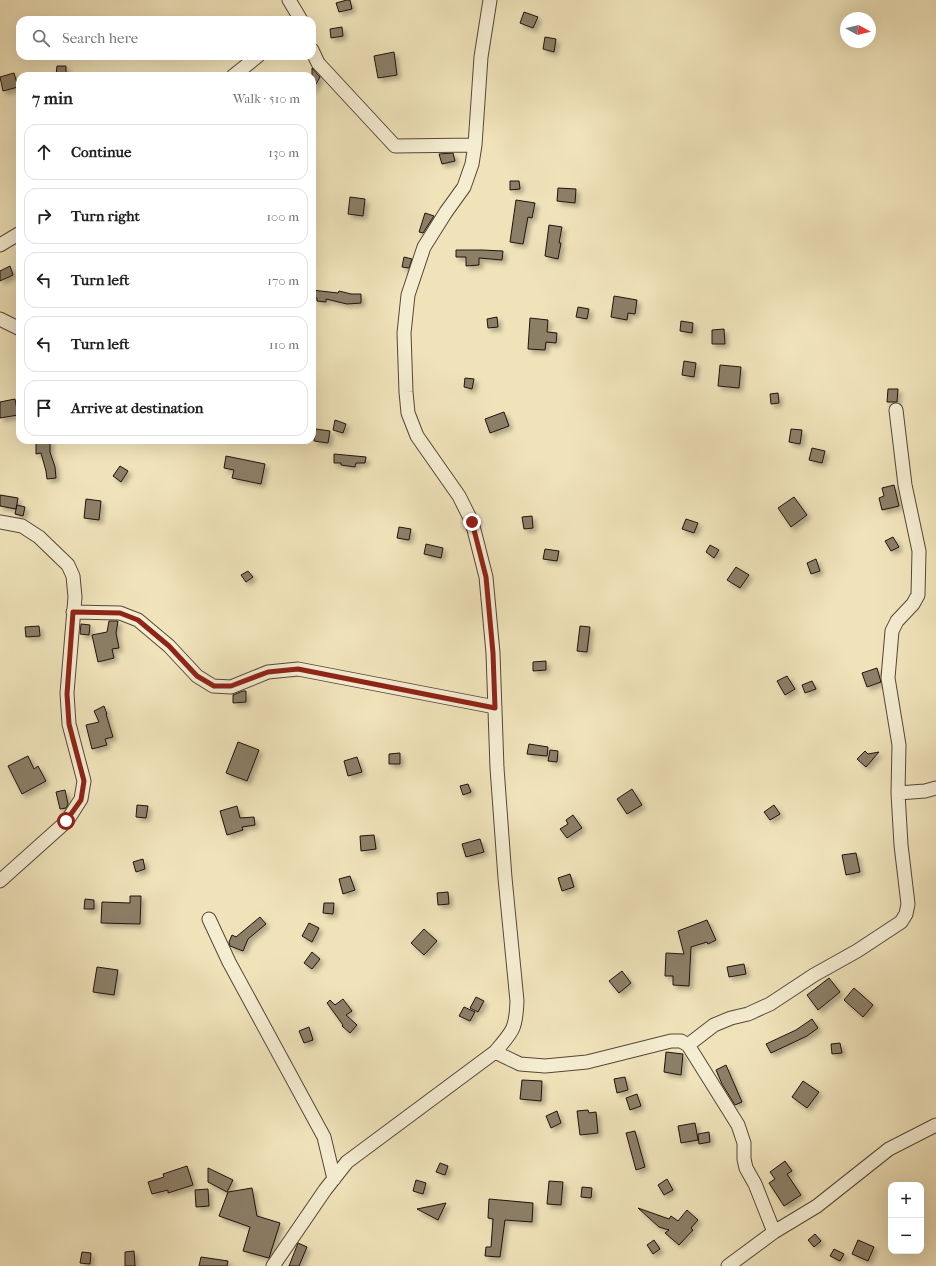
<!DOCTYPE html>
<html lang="en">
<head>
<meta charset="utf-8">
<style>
	body { margin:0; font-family:"IM FELL French Canon",serif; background:#f6f6f6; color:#202124 }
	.controls { position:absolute; right:12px; bottom:12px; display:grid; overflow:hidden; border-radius:8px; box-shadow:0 4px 16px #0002 }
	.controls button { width:36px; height:36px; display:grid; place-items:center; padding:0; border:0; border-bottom:1px solid #e0e0e0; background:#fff; color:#202124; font:20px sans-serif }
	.compass { position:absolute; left:840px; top:12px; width:36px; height:36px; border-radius:50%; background:#fff; box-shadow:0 4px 16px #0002; rotate:98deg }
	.stop { position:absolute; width:12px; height:12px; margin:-9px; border:3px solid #8f2418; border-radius:50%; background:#fff }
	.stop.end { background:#8f2418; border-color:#fff; box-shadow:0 1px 4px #0008 }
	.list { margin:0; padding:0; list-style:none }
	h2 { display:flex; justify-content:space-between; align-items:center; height:52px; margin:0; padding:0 16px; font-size:17px }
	h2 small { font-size:13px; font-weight:400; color:#757577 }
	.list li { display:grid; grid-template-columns:26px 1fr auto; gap:12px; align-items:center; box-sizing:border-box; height:56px; margin:0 8px 8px; padding:0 8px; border:1px solid #e0e0e0; border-radius:12px }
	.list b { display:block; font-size:15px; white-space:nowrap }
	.list em { font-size:13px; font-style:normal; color:#757577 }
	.icon { flex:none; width:22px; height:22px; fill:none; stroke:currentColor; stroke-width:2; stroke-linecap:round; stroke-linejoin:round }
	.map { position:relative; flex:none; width:936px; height:1266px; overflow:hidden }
	.search { position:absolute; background:#fff; box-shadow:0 4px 16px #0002; left:16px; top:16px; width:300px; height:44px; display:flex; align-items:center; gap:10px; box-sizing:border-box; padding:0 14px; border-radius:12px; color:#757577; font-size:15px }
	.panel { position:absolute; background:#fff; box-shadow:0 4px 16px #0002; left:16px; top:72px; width:300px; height:372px; border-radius:12px }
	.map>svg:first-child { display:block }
</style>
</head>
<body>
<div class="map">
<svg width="936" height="1266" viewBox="0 0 936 1266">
	<defs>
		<filter id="shadow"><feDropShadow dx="3.5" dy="3.5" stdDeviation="2" flood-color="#0004"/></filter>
	</defs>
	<rect width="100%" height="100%" fill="#f0e3ba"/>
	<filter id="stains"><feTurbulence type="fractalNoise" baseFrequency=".005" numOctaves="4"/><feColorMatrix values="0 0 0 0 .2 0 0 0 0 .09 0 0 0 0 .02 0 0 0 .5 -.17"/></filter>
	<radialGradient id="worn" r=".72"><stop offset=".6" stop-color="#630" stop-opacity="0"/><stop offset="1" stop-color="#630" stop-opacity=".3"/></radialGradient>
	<path fill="#8c7f67" stroke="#20130e" filter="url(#shadow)" d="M347,0H350L352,9L339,12L336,3Z
		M524,12L538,17L533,28L520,23Z
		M342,27L343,36L331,38L330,29Z
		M545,37L556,39L554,52L543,49Z
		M394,52L397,75L378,78L374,56Z
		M57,66H66V76H56Z
		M312,68L320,77L312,91Z
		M14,73L18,87L3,91L0,77Z
		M453,153L455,161L442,164L439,154Z
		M510,181H519L520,189L510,190Z
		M558,188L576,189L575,203L557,201Z
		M350,197L365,199L363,216L348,214Z
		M516,200L535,203L532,218L528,217L523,244L510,242Z
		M425,213L434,216L423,233L419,232Z
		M549,225L562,227L559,243H561L558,259L545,256Z
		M456,250H482L503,251L502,260L479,258V265L466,266V257H456Z
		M404,257L412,259L409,268L402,267Z
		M10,266L13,275L0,281V271Z
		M312,290L338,293L339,291L351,294H361V303L347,304L326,299V302L317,301V298L312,296Z
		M614,296L637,300L635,314L628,313L627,320L611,317Z
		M578,307L589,309L587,319L576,317Z
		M497,317L498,327L488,328L487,319Z
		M530,318L548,320L547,332L557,333L556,343L546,342L545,350L528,349Z
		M681,321L693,323L692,333L680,331Z
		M724,329L725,344H712V330Z
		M684,361L696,363L694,377L682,375Z
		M720,365L741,367L739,388L718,386Z
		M465,378L474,379L472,389L464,387Z
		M888,389H898L897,402H887Z
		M778,393L779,403L771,404L770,394Z
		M15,399L18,415L0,418V402Z
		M504,412L509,426L490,433L485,419Z
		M335,420L346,424L343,433L333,430Z
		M316,429L330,431L328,443L314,441Z
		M791,429L802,430L800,444L789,442Z
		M36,440H50V452L55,467L56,478L47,479L46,471L41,453L36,454Z
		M812,448L825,451L822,463L809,460Z
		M334,454L366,457L365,463H356L355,467L341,465V463H334Z
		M226,456L265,464L261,484L232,478L234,470L224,468Z
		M120,466L128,471L121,482L113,476Z
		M894,485L899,506L882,510L879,498L884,496L882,488Z
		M0,495L18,498L16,509L0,506Z
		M794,497L807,515L791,527L778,508Z
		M86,499L101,501L99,520L84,518Z
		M17,505L25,507L23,516L15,514Z
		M532,516L533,528L524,529L522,517Z
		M686,519L698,523L694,533L682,529Z
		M399,527L411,529L409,540L397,538Z
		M893,537L899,547L891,551L885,541Z
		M426,544L443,548L441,558L424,554Z
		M710,545L719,550L714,558L706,552Z
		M545,549L559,551L557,561L543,559Z
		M816,559L820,571L811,574L807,563Z
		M736,567L749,575L740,588L727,580Z
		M248,571L253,577L246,582L241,575Z
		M109,621H118L116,633L119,648L112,649L114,658L98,662L92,635L107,632Z
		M81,624L90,625L89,635L80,634Z
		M39,626L40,636L26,637L25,627Z
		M580,626L590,627L587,652L577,651Z
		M546,661V670L533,671V662Z
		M877,668L881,682L867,687L862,673Z
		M787,676L795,689L785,695L777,681Z
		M812,681L816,689L805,693L802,685Z
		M243,691H246V702L233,703V695Z
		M104,706L107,714H106L113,737L105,739L107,745L92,749L86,725L99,722L94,711Z
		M238,742L259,750L247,781L226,773Z
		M529,744L548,747L547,756L527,754Z
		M550,750L558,751L557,762L548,761Z
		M865,751L868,754L879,752L866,767L857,759Z
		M400,753V764H389V754Z
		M28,756L34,769L38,766L46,781L22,794L8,766Z
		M357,757L362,772L348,776L344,761Z
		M468,784L471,792L463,795L460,786Z
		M632,789L642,805L627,814L617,799Z
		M65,790L68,804L66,808L60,809L56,792Z
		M137,805L148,806L146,818L136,817Z
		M774,805L780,814L770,820L764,812Z
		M237,806L240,818L254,817L255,825L242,827L243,830L227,835L220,811Z
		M573,815L582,828L567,838L560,829L568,824L566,820Z
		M374,835L376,849L361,851L360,836Z
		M480,839L484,852L466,857L462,844Z
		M856,853L860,872L846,875L842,855Z
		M143,859L145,869L136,872L133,862Z
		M570,874L574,887L562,891L558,878Z
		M350,876L355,890L343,894L339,879Z
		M448,892L449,904L438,905L437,893Z
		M130,896H141L140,924L101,923L102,902L130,903Z
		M85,899L94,900V909H84Z
		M324,903H334L333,914L323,913Z
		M260,917L266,924L248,939L243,951L230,946L229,942L232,935L236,937Z
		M707,920L716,940L708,944L707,942L691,947L689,986L673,985V976H665L666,953L684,954L678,931Z
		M309,923L319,928L312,942L302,936Z
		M424,929L437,941L424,955L411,943Z
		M312,952L320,959L312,969L304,963Z
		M744,964L746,974L729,977L727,967Z
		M97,967L118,970L114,995L93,992Z
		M622,971L631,983L619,993L609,981Z
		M829,978L840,992L818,1010L807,995Z
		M854,988L873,1005L863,1017L844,1000Z
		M476,997L484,1001L478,1012L470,1008Z
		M343,999L352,1011L346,1015L357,1025L350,1033L342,1026L343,1025L327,1003L330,1000L335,1005Z
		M464,1007L475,1012L470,1021L459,1016Z
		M812,1019L818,1028L807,1036L771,1053L766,1044L796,1030Z
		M309,1027L313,1040L304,1043L299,1031Z
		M840,1043L842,1053L832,1054L831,1044Z
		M666,1052L683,1054L681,1075L664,1072Z
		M726,1065L742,1102L735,1105L722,1084L716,1070Z
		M625,1077L628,1090L617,1093L614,1079Z
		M522,1080L542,1081L541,1101L520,1099Z
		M803,1081L819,1092L807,1108L792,1097Z
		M637,1094L641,1106L630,1110L626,1098Z
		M588,1110L589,1113L596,1112L598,1133L580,1135L577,1111Z
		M557,1111L561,1123L551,1128L546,1116Z
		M695,1123L698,1140L681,1143L678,1126Z
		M635,1131L645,1167L636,1170L626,1133Z
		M709,1132L710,1142L699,1144L698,1134Z
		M785,1161L792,1171L787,1174L801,1195L784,1206L769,1183L775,1179L770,1172Z
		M440,1163L448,1166L445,1175L436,1172Z
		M187,1166L193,1185L168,1193V1190L152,1194L148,1182L164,1177L163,1174Z
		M208,1168L233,1180L227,1192L208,1182Z
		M667,1179L673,1190L664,1195L658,1185Z
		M416,1180L426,1183L423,1194L413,1191Z
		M549,1181L563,1182L561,1205L547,1204Z
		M582,1187L592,1188L591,1198L581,1197Z
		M252,1188L257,1216L280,1223L269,1258L243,1251L250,1227L219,1216L228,1192Z
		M208,1189L209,1206L196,1207L195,1190Z
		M489,1199L533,1203L532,1222L505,1220L500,1257L485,1256L486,1247H491L493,1219L488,1218Z
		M446,1203L438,1220L417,1209Z
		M638,1208L669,1219L671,1216L678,1221L687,1210L698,1220L691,1228L693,1230L679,1245L665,1233L669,1230L659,1227Z
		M815,1234L821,1241L814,1247L808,1240Z
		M654,1240L660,1249L653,1254L647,1245Z
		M858,1240L874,1247L868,1261L852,1254Z
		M298,1243L307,1247L299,1266H289Z
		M834,1249L844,1254L840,1261L830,1256Z
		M134,1251L135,1266H125V1252Z
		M82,1252L91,1253L90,1264L80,1263Z
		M201,1257L228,1261L227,1266H199Z"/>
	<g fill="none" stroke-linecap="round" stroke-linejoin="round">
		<defs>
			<path id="street" d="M289,0L301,20
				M312,50L318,63L395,146L475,145
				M233,76L258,56
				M0,245L20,233
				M0,319L20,329
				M0,522L22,526L39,537L68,565L73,576L75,597L67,693L69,724L84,781L81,799L67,821L0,881
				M73,612L120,613L138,620L169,646L197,676L213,686L231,687L268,672L298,669L495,707
				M898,793L925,791L936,788
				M209,919L229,962L324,1137L334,1179
				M688,1045L714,1025L731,1018L748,1014L770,1004L814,975L857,951L901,922L906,914L908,904L901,845L898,793L899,745L888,678L892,631L897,621L913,604L918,595L919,551L905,485L896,410
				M495,1052L520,1064L545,1066L587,1062L671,1041H681L688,1045L738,1125L744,1143V1159L746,1168L755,1184L774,1232
				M273,1266L325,1190L347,1162L495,1052C513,1031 516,1029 517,1001L505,878L497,768L493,653L486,577L472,522L459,496L417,436L408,413L406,392L404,333L408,295L424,247L446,212L464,187L472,164L475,145L481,57L490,0
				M728,1266L774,1232L817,1206L889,1149L936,1125"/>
		</defs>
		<use href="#street" stroke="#544739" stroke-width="15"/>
		<use href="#street" stroke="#f5edd2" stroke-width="13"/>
	</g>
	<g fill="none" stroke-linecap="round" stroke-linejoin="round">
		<path stroke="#8f2418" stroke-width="5" d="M66,821L81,800L84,781L69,724L67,694L73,612L120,613L138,620L169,646L197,676L214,686H231L268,672L298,669L495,708L493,653L486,577L472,522"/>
	</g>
	<rect width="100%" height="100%" filter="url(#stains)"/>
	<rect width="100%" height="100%" fill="url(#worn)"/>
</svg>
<div class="controls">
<button>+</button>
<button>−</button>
</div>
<svg class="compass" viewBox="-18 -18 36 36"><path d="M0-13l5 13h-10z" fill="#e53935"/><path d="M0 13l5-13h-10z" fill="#757577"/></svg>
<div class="stop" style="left:66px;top:821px"></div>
<div class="stop end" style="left:472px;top:522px"></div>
<div class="search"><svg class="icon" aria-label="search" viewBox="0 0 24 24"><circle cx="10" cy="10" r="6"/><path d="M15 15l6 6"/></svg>Search here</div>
<section class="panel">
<h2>7 min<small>Walk · 510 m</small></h2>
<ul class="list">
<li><svg class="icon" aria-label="ahead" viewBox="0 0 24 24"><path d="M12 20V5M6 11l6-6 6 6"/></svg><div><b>Continue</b></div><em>130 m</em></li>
<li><svg class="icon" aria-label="right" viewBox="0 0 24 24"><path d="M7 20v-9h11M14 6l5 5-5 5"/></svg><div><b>Turn right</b></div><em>100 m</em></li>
<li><svg class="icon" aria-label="left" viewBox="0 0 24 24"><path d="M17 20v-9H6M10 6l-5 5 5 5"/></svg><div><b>Turn left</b></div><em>170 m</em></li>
<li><svg class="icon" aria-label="left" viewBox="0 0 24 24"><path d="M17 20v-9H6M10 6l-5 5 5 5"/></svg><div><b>Turn left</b></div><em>110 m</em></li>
<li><svg class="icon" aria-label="arrive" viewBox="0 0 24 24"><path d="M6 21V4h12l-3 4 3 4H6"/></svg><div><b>Arrive at destination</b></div></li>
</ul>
</section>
</div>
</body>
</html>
